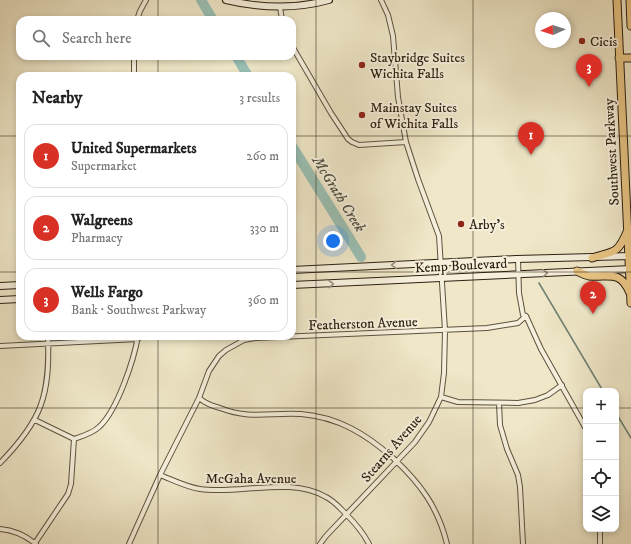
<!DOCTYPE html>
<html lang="en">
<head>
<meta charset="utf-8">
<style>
	body { margin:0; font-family:"IM FELL DW Pica",serif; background:#f2f2f2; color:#222 }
	.controls { position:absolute; right:12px; bottom:12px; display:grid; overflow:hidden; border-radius:8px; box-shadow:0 2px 6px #0003 }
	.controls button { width:36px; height:36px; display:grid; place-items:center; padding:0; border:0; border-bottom:1px solid #e0e0e0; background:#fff; color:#222; font:20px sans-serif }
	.compass { position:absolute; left:535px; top:12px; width:36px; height:36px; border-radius:50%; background:#fff; box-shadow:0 2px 6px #0003; rotate:267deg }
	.you { position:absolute; left:333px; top:241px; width:14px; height:14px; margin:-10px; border:3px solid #fff; border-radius:50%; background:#1a73e8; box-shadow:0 0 0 6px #1a73e833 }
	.badge { display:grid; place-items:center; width:26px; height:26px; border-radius:50%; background:#d93025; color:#fff; font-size:13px; font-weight:700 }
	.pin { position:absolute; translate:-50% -33px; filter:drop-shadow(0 1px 2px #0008) }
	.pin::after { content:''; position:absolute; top:21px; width:14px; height:12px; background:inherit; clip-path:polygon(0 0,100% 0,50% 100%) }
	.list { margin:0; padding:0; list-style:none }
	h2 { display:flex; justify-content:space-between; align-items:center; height:52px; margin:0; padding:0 16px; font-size:17px }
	h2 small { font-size:13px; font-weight:400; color:#767676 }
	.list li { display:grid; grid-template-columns:26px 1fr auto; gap:12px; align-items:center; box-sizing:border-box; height:64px; margin:0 8px 8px; padding:0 8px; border:1px solid #e0e0e0; border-radius:12px }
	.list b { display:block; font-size:15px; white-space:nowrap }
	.list p { margin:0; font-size:13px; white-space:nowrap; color:#767676 }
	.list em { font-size:13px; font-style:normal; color:#767676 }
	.icon { flex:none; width:22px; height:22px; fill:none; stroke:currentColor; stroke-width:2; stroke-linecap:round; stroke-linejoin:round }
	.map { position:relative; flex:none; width:631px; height:544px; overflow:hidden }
	.search { position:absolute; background:#fff; box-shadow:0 2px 6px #0003; left:16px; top:16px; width:280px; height:44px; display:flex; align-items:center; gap:10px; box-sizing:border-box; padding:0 14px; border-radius:12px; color:#767676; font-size:15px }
	.panel { position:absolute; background:#fff; box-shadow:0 2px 6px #0003; left:16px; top:72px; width:280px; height:268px; border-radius:12px }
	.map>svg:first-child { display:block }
</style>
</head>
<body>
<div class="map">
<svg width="631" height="544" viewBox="0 0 631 544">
	<rect width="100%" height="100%" fill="#efe7c8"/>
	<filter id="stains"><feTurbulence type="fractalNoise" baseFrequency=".005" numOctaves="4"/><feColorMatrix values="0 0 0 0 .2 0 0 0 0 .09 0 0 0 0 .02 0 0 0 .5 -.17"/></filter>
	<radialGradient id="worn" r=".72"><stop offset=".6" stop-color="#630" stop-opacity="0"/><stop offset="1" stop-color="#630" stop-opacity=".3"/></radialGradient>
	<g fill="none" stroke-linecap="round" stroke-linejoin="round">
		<path stroke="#6e8073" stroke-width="1.5" d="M539,283L603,391
			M616,413L631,438"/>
		<path stroke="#9ac0b4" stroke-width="10" d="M201,0L213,20
			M236,56L248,76
			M292,146L361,257"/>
		<defs>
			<path id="street" d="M280,7L282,20
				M137,20L140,11L146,0
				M292,46L331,113L348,139L352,142L359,145L406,142
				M134,56V76
				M518,259L519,293L523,315L526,316L541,349L586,429
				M0,346L138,339
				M441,397L458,402L518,403L535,400L548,395L562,385
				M199,398C205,403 212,406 220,408C251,420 271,412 301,414C338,417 366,434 393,458C420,483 438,507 447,544
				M499,403L500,425L507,449L518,475L520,487L523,544
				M35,420L74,439
				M0,463C42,420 50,396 48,336
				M160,475C173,480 186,487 200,489C239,495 290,476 326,497C334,501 339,507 345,513C354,522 363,532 369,544
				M0,529C13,530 26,536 36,544
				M600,529V544
				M35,543L68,494L71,484L74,439C83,436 93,433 99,427C117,411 134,360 138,336
				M129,544L160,475L199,398L209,371L219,356L226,350L244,340L255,338L487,328L518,323L526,316
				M320,544L326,536L415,442L429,422L441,397L444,373L445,330L439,236L418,179L406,142L398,97L393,36L388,15L381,0"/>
			<path id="secondary" d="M226,0C260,8 296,9 329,0
				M292,270L516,259L631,256
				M292,285L631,269
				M0,286L20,285
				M0,300L20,299"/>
			<path id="primary" d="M617,0L631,303
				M630,0L631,26
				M619,58H631
				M592,258C614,251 617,255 627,232
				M577,271C581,273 585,275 589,276C608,278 620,269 630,293"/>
		</defs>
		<use href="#street" stroke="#5e5240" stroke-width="6"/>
		<use href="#secondary" stroke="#2d2012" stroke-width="8"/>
		<use href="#primary" stroke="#2d2012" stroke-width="9"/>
		<use href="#street" stroke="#f5efdb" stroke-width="4"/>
		<use href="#secondary" stroke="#f5efdb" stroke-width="6"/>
		<use href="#primary" stroke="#e8c484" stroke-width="7"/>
	</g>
	<defs><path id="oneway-chevron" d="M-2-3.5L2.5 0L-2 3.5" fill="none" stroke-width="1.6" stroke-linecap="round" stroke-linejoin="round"/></defs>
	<g stroke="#9b9281">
		<use href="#oneway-chevron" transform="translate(394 265) rotate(177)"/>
		<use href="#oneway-chevron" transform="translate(545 273) rotate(-4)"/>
		<use href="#oneway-chevron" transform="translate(331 284) rotate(-3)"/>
	</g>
	<path fill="none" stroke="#2d2012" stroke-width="1" stroke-opacity="0.55" d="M158,0V20M316,0V544M473,0V544M158,56V76M0,136H20M292,136H631M0,272H20M292,272H631M158,336V544M0,408H586M616,408H631"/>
	<g fill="#8f2418" stroke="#f5efdb" stroke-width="1.5">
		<circle cx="582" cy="41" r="4"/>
		<circle cx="362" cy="65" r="4"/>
		<circle cx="362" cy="115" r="4"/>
		<circle cx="461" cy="224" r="4"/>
	</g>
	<g text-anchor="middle" stroke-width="4" stroke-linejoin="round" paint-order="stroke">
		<g font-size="14" fill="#2d2012" stroke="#f5efdb" text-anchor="start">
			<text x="590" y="46">Cicis</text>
			<text x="370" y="62">Staybridge Suites<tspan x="370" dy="16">Wichita Falls</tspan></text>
			<text x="370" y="112">Mainstay Suites<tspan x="370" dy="16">of Wichita Falls</tspan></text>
			<text x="469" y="229">Arby's</text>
		</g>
		<g font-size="14" fill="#2d2012" stroke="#f5efdb">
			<text transform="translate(611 152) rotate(-93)" y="5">Southwest Parkway</text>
			<text transform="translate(461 265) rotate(-3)" y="5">Kemp Boulevard</text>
			<text transform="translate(363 323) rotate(-2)" y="5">Featherston Avenue</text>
			<text transform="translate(391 448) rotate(-49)" y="5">Stearns Avenue</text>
			<text x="251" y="483">McGaha Avenue</text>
		</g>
		<g font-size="15" font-style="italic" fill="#4e5043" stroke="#f5efdb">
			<text transform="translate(339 194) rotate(58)" y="5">McGrath Creek</text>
		</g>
	</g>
	<rect width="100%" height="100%" filter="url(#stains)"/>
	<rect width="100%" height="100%" fill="url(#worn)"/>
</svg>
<div class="controls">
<button>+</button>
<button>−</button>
<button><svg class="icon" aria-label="locate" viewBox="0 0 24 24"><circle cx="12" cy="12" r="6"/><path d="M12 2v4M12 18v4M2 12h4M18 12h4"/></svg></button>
<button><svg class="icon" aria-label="layers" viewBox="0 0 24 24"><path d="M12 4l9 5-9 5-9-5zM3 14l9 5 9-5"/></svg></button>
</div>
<svg class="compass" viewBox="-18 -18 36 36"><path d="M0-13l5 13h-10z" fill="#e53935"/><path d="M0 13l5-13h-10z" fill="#767676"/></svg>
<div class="you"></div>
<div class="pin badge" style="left:531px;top:155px">1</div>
<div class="pin badge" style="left:593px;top:314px">2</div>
<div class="pin badge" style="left:589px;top:87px">3</div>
<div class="search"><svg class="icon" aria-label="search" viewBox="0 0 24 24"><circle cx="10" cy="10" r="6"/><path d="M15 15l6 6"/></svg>Search here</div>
<section class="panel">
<h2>Nearby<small>3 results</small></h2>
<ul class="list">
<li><span class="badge">1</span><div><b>United Supermarkets</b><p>Supermarket</p></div><em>260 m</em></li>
<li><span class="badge">2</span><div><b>Walgreens</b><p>Pharmacy</p></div><em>330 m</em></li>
<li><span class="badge">3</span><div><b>Wells Fargo</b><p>Bank · Southwest Parkway</p></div><em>360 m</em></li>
</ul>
</section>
</div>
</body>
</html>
